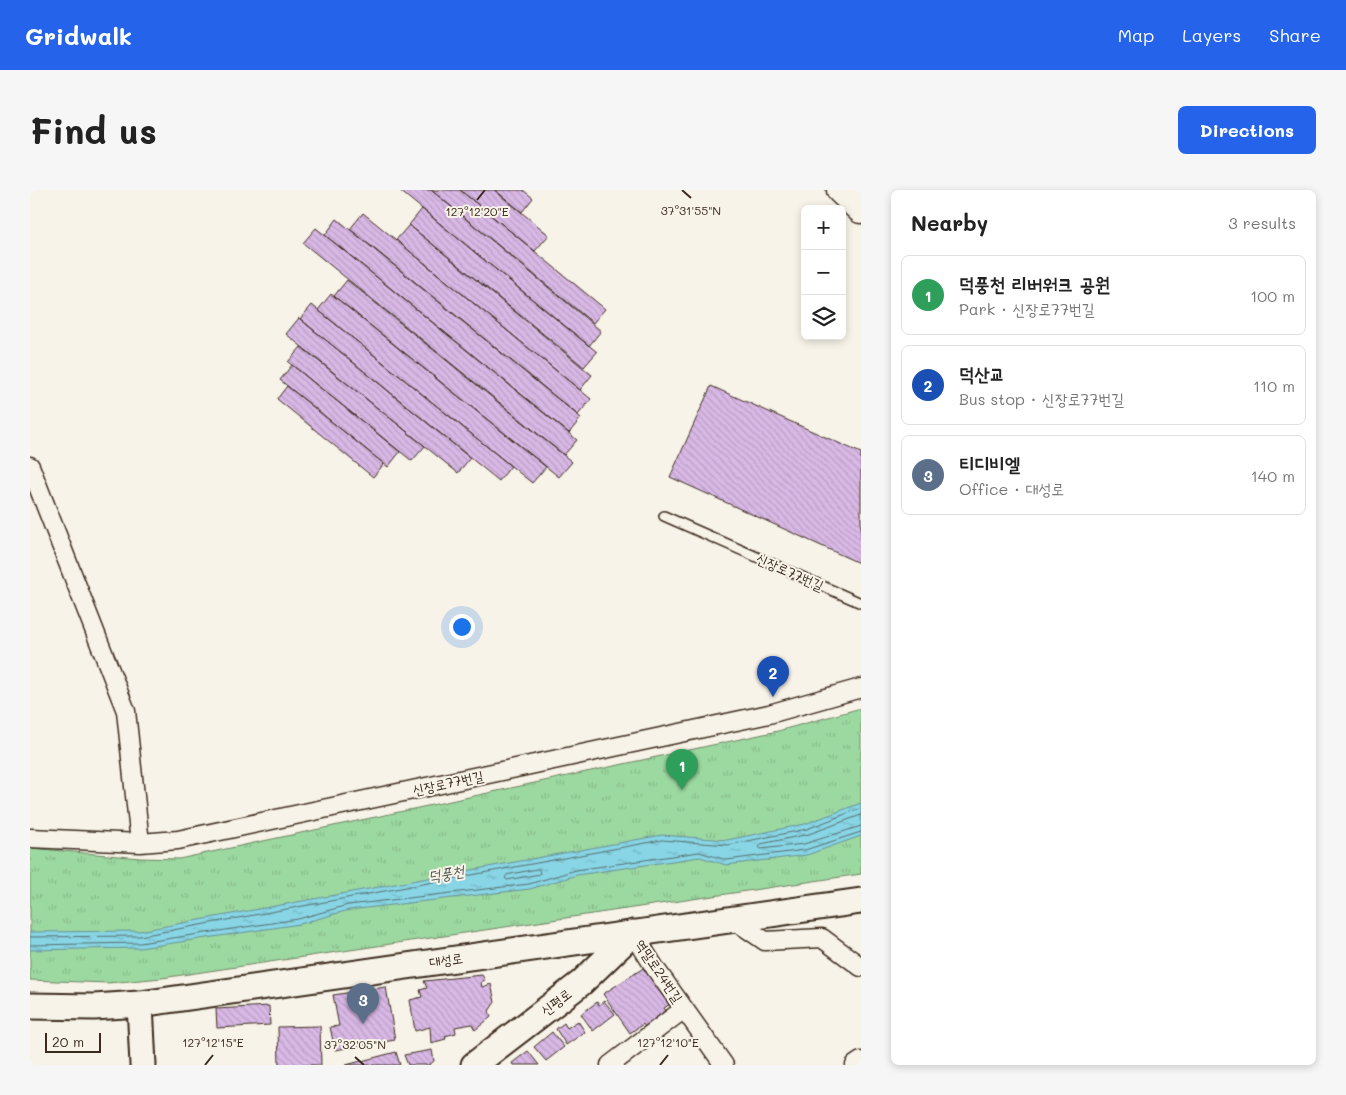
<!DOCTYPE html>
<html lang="en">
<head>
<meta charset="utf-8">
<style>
	body { margin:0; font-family:Mali,"Poor Story",sans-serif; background:#f6f6f6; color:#222 }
	.controls { position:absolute; right:15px; top:15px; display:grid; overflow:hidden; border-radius:8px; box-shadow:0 2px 8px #0003 }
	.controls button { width:45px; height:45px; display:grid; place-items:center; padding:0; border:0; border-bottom:1px solid #e0e0e0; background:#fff; color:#222; font:25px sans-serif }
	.scale { position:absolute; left:15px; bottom:12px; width:56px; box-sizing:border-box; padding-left:5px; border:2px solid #3b2a1e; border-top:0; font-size:14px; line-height:18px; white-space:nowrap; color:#3b2a1e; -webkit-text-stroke:4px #f7f3e8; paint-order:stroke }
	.you { position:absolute; left:431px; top:436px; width:18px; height:18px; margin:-12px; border:4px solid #fff; border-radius:50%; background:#1a73e8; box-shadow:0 0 0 8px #1a73e833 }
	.badge { display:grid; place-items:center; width:32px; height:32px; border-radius:50%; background:#2563eb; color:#fff; font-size:16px; font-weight:700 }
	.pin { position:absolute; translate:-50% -41px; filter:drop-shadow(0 1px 2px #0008) }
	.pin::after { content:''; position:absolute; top:26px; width:18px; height:15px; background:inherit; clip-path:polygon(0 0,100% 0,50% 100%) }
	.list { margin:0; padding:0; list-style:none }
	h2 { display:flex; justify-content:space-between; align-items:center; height:65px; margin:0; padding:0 20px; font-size:21px }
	h2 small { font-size:16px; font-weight:400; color:#767676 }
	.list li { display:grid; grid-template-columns:32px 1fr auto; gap:15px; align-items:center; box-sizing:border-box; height:80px; margin:0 10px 10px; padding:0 10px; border:1px solid #e0e0e0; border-radius:8px }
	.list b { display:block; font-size:19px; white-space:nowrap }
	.list p { margin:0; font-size:16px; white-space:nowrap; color:#767676 }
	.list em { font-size:16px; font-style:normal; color:#767676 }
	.icon { flex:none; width:28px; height:28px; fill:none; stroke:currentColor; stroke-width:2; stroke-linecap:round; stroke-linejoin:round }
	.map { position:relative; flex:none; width:831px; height:875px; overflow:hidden; border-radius:8px }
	header { display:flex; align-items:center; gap:30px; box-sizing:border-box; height:70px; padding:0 25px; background:#2563eb; color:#fff }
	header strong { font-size:24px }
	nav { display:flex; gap:28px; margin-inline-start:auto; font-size:18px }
	.intro { display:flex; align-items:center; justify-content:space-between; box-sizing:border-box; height:120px; padding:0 30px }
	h1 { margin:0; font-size:35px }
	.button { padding:12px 22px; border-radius:8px; background:#2563eb; color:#fff; font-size:18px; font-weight:700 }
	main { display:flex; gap:30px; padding:0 30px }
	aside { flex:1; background:#fff; border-radius:8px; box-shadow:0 2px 8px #0003 }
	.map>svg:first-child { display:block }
</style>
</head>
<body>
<header>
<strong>Gridwalk</strong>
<nav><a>Map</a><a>Layers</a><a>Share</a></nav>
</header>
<div class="intro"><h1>Find us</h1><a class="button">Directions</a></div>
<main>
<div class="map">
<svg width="831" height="875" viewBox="0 0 831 875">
	<defs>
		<pattern id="grass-tufts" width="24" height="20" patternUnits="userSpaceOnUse" patternTransform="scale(1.25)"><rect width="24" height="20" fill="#9cd9a1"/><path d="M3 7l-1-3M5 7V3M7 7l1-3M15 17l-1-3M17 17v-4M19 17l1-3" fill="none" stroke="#87ba8a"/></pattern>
		<pattern id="water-ripples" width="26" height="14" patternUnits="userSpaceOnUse" patternTransform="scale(1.25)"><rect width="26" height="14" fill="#87d5e5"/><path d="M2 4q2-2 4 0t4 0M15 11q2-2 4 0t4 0" fill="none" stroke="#75b7c4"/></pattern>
		<pattern id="building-back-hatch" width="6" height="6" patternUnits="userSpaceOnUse" patternTransform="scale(1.25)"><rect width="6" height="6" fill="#d8b8e5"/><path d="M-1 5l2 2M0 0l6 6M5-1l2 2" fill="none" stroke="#ba9ec4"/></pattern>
	</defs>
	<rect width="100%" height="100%" fill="#f7f3e8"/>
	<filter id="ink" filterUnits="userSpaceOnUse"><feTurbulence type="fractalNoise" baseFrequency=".02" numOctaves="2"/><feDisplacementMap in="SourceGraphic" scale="10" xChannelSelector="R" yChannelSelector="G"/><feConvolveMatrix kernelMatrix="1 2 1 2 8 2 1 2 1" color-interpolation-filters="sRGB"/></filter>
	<g filter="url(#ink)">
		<path fill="url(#grass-tufts)" stroke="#6c8260" d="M831,518V684L132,788L78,793L0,790V658L110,668L149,669L748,541Z"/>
		<path fill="url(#water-ripples)" stroke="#699195" d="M831,613V646L777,665L696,675L670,667L547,685L500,699L319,720L270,734L110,758L0,760V742L109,741L632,645L697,650L775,634Z"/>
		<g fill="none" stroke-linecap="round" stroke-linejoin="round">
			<path stroke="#596e6e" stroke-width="1" d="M831,625L779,644L731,654L729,657L731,659L774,654L831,636
				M509,679L510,684L477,690L475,688L477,685Z
				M0,747L110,746L632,650L698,655L777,639L831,618
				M0,755L110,753L268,729L318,715L499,694L546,680L669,662L697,670L775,660L831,642"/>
		</g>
		<path fill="url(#building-back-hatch)" stroke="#3b2a1e" d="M369,0H401L571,141L559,156Z
			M401,0H430L575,119L563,133Z
			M430,0H464L519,45L505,61Z
			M465,0H493L503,8L492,22Z
			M392,19L567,162L554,177L379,35Z
			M333,23L561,209L548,225L320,39Z
			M307,29L551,228L539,243L295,45Z
			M379,35L562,185L550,200L366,50Z
			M286,38L547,250L534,265L273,53Z
			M317,90L542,272L529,287L304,106Z
			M301,104L516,277L502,293L288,120Z
			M282,115L481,276L469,291L270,129Z
			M269,128L440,268L428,283L256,144Z
			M271,157L395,256L382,271L258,172Z
			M262,175L370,262L358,277L250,190Z
			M257,196L354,274L343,287L247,209Z
			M681,196L831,263V374L640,287Z
			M615,777L640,814L634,818L639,825L617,840L613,834L600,843L573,804Z
			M452,785L455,790L451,792L452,797L461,794L465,812L459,821L461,827L445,840L442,834L425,837L426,843L415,846L416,849L401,853L400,837L385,841L380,810L392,807L390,800L397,798L394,791Z
			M356,797L365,850L305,860L300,837L309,836L303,805Z
			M574,811L585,824L563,841L551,824L567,812L569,815Z
			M239,816L240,835L187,838L186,819Z
			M548,831L555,842L536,855L526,839L534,833L537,838Z
			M290,836L291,875H249L248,837Z
			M522,842L534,857L516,871L504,857Z
			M402,860L404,871L399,875H378L374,865Z
			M498,861L509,875H483L482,873Z
			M366,862L370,875H316Z"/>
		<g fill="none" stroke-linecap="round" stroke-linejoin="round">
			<defs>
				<path id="lane" d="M634,326L831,413"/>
				<path id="street" d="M0,276L96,521L110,653
					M0,648L110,653L148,650L739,524L831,498
					M703,729L735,751L792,748L831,777
					M603,743L625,778L694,875
					M580,875L654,819
					M825,875L831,871"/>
				<path id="secondary" d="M110,814L113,875
					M0,816L64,817L110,814L831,711
					M444,875L551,793L603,743"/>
				<path id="highway" d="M811,0L831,19"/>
			</defs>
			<use href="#lane" stroke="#3b2a1e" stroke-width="12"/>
			<use href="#street" stroke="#3b2a1e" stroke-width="21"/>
			<use href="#secondary" stroke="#3b2a1e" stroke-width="29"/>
			<use href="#highway" stroke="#3b2a1e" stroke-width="31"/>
			<use href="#lane" stroke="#f7f3e8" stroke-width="9"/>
			<use href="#street" stroke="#f7f3e8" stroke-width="18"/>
			<use href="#secondary" stroke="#f7f3e8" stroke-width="25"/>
			<use href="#highway" stroke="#f7f3e8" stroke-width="28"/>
		</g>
	</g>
	<path fill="none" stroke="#3b2a1e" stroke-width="2" d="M652,0L661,8M447,10L455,0M325,867L334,875M175,875L183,865M630,875L638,865"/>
	<g text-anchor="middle" stroke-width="4" stroke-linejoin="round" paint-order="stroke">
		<g font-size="14" fill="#3b2a1e" stroke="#f7f3e8">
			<text transform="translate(760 382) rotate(24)" y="5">신장로77번길</text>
			<text transform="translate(418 593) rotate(-12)" y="5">신장로77번길</text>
			<text transform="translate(416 770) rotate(-8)" y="5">대성로</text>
			<text transform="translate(629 781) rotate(56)" y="5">역말로24번길</text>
			<text transform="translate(526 812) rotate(-37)" y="5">신평로</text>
		</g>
		<g font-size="15" font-style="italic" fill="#4e5550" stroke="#f7f3e8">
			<text transform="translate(416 684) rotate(-10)" y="5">덕풍천</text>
		</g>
	</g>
	<g font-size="12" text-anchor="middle" fill="#3b2a1e" stroke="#f7f3e8" stroke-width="4" stroke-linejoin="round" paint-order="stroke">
		<text x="661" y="25">37°31'55"N</text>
		<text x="447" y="26">127°12'20"E</text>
		<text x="183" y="857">127°12'15"E</text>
		<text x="638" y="857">127°12'10"E</text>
		<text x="325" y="859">37°32'05"N</text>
	</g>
</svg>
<div class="controls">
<button>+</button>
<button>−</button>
<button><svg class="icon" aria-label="layers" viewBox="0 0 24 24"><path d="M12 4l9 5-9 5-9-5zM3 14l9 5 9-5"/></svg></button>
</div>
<div class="scale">20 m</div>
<div class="you"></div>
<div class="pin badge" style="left:652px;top:600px;background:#2e9e5b">1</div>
<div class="pin badge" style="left:743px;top:507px;background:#1a4fb4">2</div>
<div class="pin badge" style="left:333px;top:834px;background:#5c6f8a">3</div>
</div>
<aside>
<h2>Nearby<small>3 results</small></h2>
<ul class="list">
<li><span class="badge" style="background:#2e9e5b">1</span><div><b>덕풍천 리버워크 공원</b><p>Park · 신장로77번길</p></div><em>100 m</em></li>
<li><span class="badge" style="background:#1a4fb4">2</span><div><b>덕산교</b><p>Bus stop · 신장로77번길</p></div><em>110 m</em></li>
<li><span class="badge" style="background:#5c6f8a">3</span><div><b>티디비엘</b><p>Office · 대성로</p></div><em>140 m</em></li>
</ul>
</aside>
</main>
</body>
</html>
